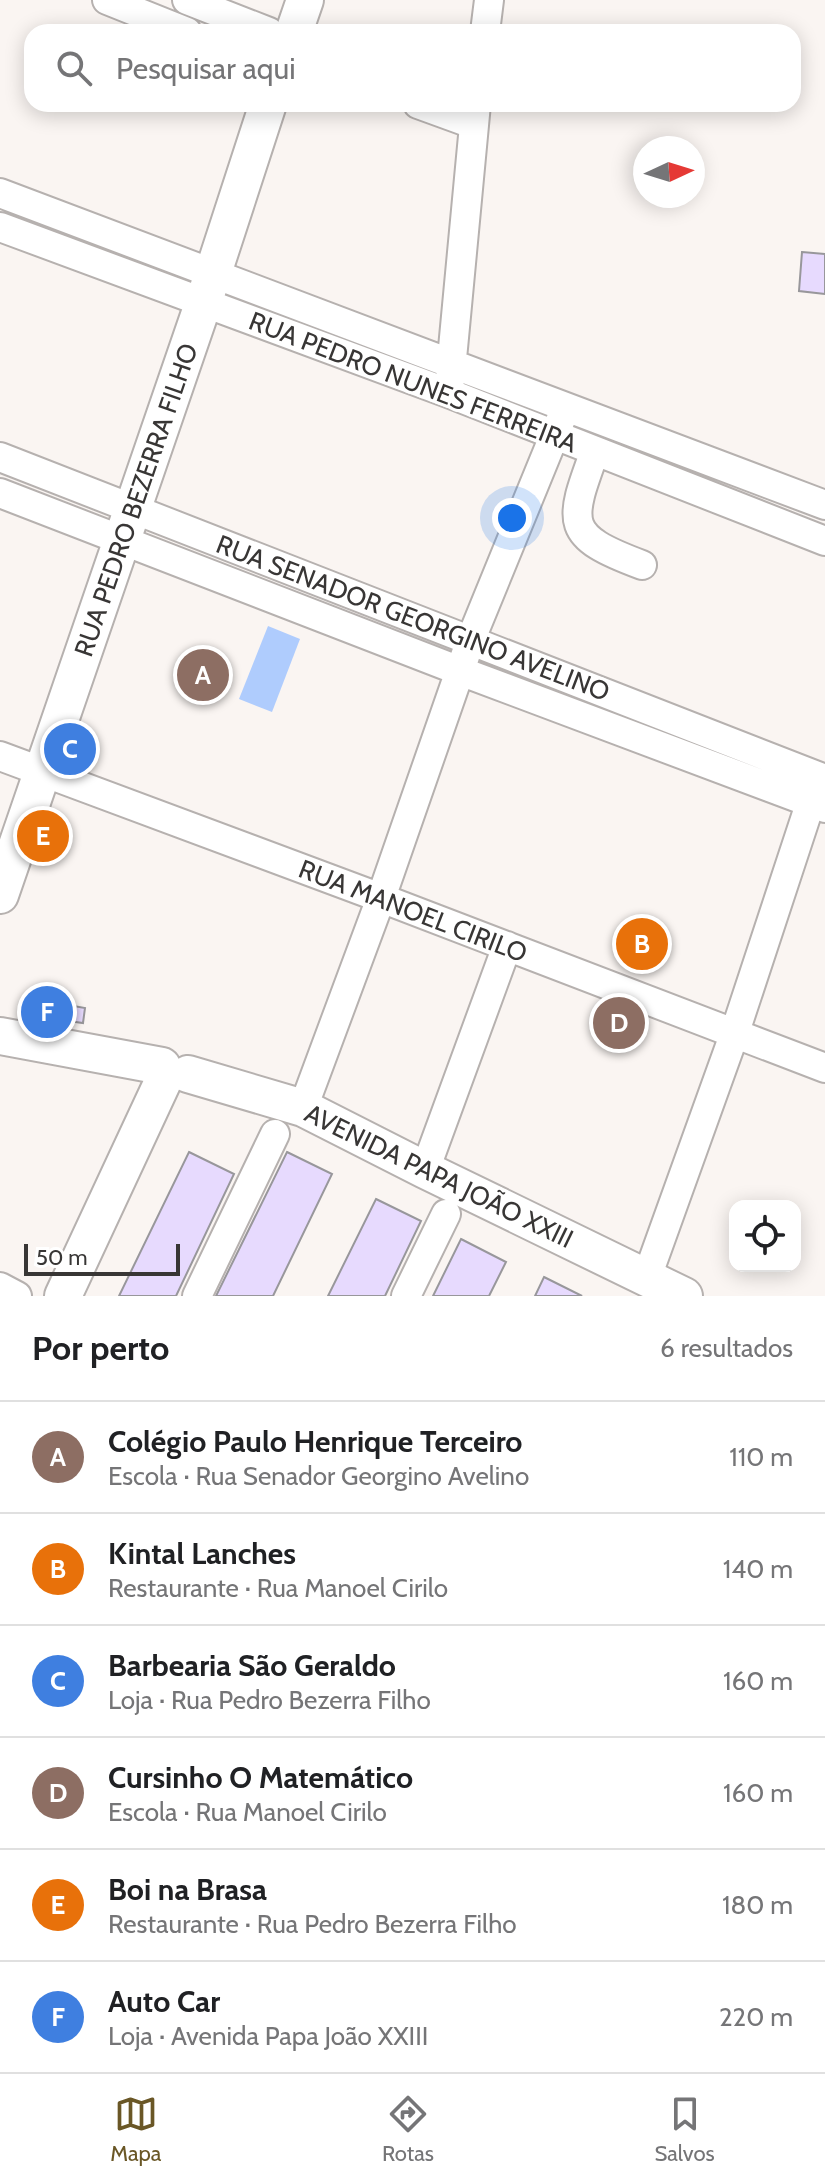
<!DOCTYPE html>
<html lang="pt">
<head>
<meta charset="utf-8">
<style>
	body { margin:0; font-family:Cabin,sans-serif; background:#f6f6f6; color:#202124 }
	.controls { position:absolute; right:24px; bottom:24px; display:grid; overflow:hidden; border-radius:16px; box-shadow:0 4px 20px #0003 }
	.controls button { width:72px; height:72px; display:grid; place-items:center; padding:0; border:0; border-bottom:2px solid #e0e0e0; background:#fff; color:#202124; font:40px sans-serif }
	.compass { position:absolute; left:633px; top:136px; width:72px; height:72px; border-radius:50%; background:#fff; box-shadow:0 4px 20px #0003; rotate:86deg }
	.scale { position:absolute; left:24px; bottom:20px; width:156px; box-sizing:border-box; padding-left:8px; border:4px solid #383635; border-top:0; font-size:22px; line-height:28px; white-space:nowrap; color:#383635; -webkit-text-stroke:6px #fff; paint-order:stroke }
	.you { position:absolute; left:512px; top:518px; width:28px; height:28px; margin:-20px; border:6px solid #fff; border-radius:50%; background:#1a73e8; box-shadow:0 0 0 12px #1a73e833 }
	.badge { display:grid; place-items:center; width:52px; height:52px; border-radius:50%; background:#6a5726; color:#fff; font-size:26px; font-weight:700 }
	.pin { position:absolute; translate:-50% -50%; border:4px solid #fff; box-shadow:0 2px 8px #0006 }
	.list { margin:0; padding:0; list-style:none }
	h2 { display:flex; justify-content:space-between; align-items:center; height:104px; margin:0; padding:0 32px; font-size:34px }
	h2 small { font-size:26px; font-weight:400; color:#757577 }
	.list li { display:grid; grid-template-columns:52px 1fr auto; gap:24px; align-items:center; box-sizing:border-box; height:112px; padding:0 32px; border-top:2px solid #e0e0e0 }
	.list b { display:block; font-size:30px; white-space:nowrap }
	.list p { margin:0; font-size:26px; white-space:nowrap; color:#757577 }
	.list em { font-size:26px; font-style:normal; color:#757577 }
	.icon { flex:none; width:44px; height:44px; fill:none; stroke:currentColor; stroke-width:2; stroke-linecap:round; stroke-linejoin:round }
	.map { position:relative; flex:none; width:825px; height:1296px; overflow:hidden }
	.search { position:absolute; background:#fff; box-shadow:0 4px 20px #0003; left:24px; right:24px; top:24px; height:88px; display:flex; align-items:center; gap:20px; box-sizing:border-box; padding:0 28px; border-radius:24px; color:#757577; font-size:30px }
	.sheet { height:776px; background:#fff }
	nav { display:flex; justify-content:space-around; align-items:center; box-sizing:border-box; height:112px; border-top:2px solid #e0e0e0; background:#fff; font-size:22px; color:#757577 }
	nav a { display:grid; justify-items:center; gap:4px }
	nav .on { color:#6a5726 }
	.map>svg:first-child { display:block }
</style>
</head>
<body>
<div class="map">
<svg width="825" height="1296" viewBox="0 0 825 1296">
	<rect width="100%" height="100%" fill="#faf5f2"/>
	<path fill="#afccfd" d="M268,626L300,639L272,712L239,699Z"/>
	<path fill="#e7dafe" stroke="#98979b" stroke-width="2" d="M802,252L825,254V294L799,291Z
		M57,1003L85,1008L83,1023L54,1019Z
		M189,1152L234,1174L176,1296H119Z
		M287,1152L332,1174L273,1296H216Z
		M376,1199L421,1221L385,1296H328Z
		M461,1239L506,1262L489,1296H433Z
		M544,1277L582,1296H535Z"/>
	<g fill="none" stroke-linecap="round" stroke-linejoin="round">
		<defs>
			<path id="minor" d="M107,0L187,32
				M187,0L269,32
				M485,32L489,0
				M418,104L473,124
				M0,193L825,505
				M0,227L448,393L825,541
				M450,380L476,104
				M595,451C568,524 564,536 642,565
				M0,457L825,779
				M0,493L460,671L825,808
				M0,756L381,898L825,1068
				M303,1108L381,898L471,639L561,419
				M425,1170L507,946
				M647,1277L734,1035L816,786
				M0,1287L17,1296
				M197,1296L275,1134
				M406,1296L446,1214"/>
			<path id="major" d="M294,32L305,0
				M0,895L203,304L268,104
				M0,1036L162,1066
				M188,1074L303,1108L425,1170L684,1296
				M63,1296L165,1077"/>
		</defs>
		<use href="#minor" stroke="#b6b1af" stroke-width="32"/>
		<use href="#major" stroke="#b6b1af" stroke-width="40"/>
		<use href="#minor" stroke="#fff" stroke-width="28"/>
		<use href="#major" stroke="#fff" stroke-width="36"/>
	</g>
	<g text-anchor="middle" stroke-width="6" stroke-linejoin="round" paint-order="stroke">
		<g font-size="26" fill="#383635" stroke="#fff">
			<text transform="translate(413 382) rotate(21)" y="9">RUA PEDRO NUNES FERREIRA</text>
			<text transform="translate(136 500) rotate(-71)" y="9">RUA PEDRO BEZERRA FILHO</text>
			<text transform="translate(413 618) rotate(21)" y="9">RUA SENADOR GEORGINO AVELINO</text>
			<text transform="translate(413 911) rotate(21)" y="9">RUA MANOEL CIRILO</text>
			<text transform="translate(439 1176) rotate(26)" y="9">AVENIDA PAPA JOÃO XXIII</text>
		</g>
	</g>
</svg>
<div class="controls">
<button><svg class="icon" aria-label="locate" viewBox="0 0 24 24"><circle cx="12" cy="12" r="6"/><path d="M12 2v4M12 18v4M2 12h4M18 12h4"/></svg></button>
</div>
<svg class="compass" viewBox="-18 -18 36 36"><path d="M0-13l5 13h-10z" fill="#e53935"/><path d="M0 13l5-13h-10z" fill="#757577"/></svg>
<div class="scale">50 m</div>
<div class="you"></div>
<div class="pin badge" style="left:203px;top:675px;background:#8d6e63">A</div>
<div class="pin badge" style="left:642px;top:944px;background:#e8710a">B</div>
<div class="pin badge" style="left:70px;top:749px;background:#3f7fe0">C</div>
<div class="pin badge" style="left:619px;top:1023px;background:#8d6e63">D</div>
<div class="pin badge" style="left:43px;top:836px;background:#e8710a">E</div>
<div class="pin badge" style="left:47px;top:1012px;background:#3f7fe0">F</div>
<div class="search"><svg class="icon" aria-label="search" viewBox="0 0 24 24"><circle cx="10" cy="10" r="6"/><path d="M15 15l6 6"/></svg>Pesquisar aqui</div>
</div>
<section class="sheet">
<h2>Por perto<small>6 resultados</small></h2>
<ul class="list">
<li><span class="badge" style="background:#8d6e63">A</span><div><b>Colégio Paulo Henrique Terceiro</b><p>Escola · Rua Senador Georgino Avelino</p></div><em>110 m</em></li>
<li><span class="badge" style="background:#e8710a">B</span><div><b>Kintal Lanches</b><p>Restaurante · Rua Manoel Cirilo</p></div><em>140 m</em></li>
<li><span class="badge" style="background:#3f7fe0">C</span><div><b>Barbearia São Geraldo</b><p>Loja · Rua Pedro Bezerra Filho</p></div><em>160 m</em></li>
<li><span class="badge" style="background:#8d6e63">D</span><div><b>Cursinho O Matemático</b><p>Escola · Rua Manoel Cirilo</p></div><em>160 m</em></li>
<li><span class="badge" style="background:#e8710a">E</span><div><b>Boi na Brasa</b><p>Restaurante · Rua Pedro Bezerra Filho</p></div><em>180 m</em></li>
<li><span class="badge" style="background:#3f7fe0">F</span><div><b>Auto Car</b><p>Loja · Avenida Papa João XXIII</p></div><em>220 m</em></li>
</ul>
</section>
<nav>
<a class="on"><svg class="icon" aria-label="map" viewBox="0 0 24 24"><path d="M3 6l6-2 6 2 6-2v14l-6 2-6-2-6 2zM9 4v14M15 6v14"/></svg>Mapa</a>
<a><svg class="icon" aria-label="directions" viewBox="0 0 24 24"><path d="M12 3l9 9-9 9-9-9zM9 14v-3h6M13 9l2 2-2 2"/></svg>Rotas</a>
<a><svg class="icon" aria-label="saved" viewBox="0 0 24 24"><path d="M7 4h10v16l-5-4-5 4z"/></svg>Salvos</a>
</nav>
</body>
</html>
